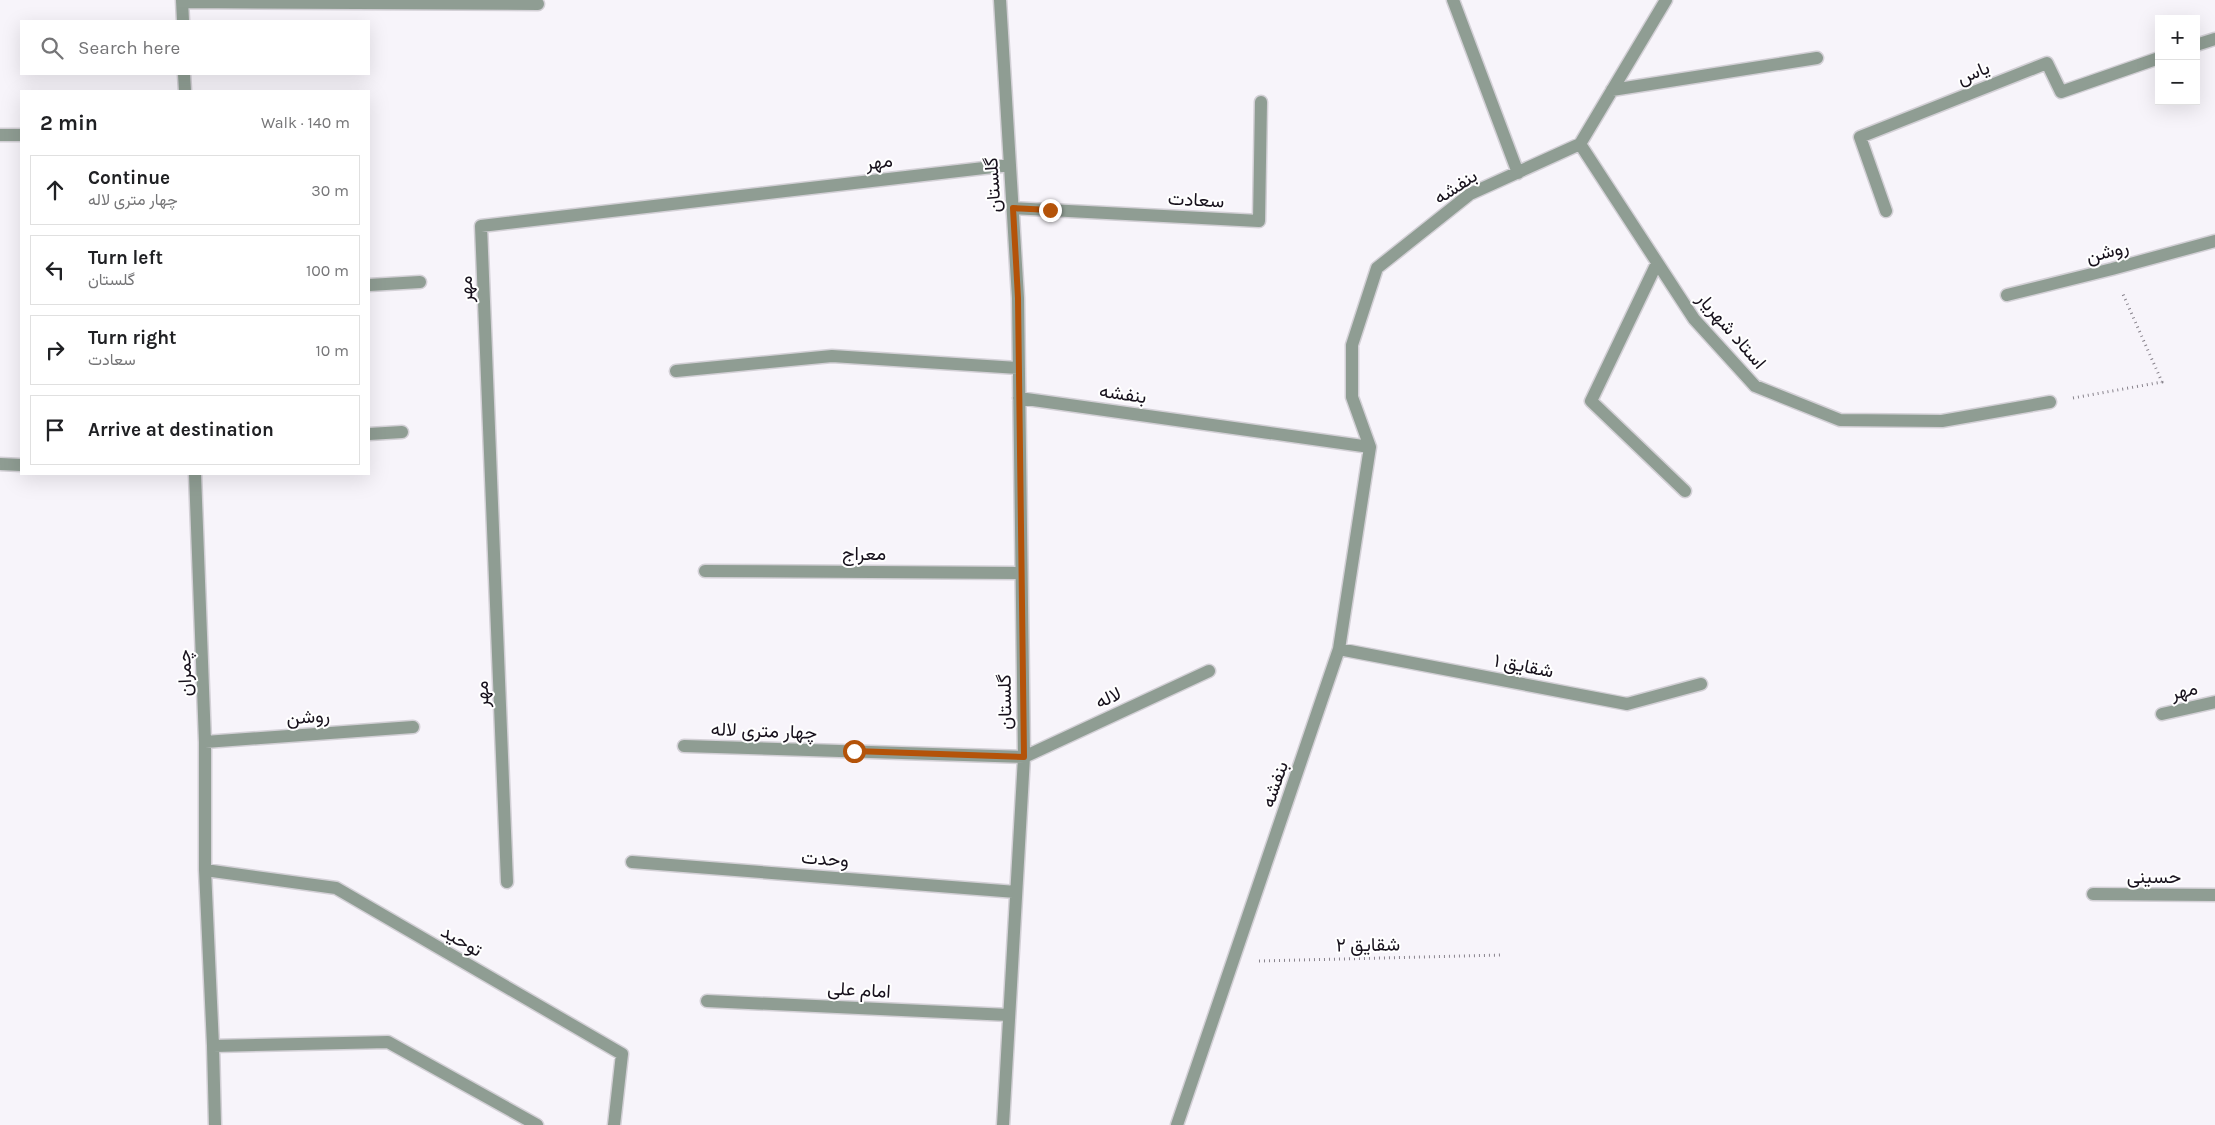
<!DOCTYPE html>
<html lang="en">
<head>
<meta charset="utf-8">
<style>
	body { margin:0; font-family:Karla,Vazirmatn,sans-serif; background:#f2f2f2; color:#202124 }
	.controls { position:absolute; right:15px; top:15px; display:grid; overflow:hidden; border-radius:0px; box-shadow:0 5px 20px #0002 }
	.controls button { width:45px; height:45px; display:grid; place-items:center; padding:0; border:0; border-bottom:1px solid #e0e0e0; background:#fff; color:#202124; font:25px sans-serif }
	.stop { position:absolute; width:15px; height:15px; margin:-11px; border:4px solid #b45309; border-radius:50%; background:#fff }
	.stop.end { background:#b45309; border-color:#fff; box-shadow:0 1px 5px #0008 }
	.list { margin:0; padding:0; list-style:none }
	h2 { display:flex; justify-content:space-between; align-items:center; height:65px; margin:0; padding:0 20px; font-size:21px }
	h2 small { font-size:16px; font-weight:400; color:#757577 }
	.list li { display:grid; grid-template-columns:32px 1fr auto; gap:15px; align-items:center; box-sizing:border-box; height:70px; margin:0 10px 10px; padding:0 10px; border:1px solid #e0e0e0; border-radius:0px }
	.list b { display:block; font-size:19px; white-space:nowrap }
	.list p { margin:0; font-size:16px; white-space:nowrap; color:#757577 }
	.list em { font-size:16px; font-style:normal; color:#757577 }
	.icon { flex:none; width:28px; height:28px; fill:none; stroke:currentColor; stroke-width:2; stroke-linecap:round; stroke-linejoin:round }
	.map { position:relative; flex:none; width:2215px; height:1125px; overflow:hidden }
	.search { position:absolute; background:#fff; box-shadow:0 5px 20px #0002; left:20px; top:20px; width:350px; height:55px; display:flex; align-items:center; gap:12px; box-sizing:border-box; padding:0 18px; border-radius:0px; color:#757577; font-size:19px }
	.panel { position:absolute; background:#fff; box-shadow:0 5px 20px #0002; left:20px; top:90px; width:350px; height:385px; border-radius:0px }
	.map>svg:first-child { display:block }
</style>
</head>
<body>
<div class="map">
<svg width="2215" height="1125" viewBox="0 0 2215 1125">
	<rect width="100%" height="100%" fill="#f7f4fa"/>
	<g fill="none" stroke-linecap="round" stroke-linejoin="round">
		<defs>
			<path id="minor" d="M182,0L183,21
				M1000,0L1018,298L1024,757L1003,1125
				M1453,0L1518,173
				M182,2L538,4
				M2196,45L2215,39
				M184,74L185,91
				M1612,90L1817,58
				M0,135H21
				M1580,144L1694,319L1755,386L1840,420L1942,421L2050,402
				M1013,208L1259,221L1261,102
				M1886,211L1860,137L2047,63L2061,92L2159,58
				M1657,263L1591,401L1685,491
				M369,285L420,282
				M2007,295L2112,269L2215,241
				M676,371L832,356L1019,368
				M1019,398L1370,447
				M369,434L402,432
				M0,464L21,465
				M195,474L205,742V870L213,1046
				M705,571L1021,573
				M1339,649L1627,704L1701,684
				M2162,714L2215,702
				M205,742L413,727
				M684,746L1024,757L1209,671
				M632,862L1016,892
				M205,870L336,888L622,1054L614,1125
				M507,882L481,226L1010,165
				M2093,894L2215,895
				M707,1001L1009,1015
				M215,1125L213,1046L388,1042L537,1125
				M1177,1125L1339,649L1370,447L1352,397V345L1377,268L1470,194L1580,144L1666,0"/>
		</defs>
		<use href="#minor" stroke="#d3d0d6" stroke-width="15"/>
		<path stroke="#88838c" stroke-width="3" stroke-dasharray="1 4" stroke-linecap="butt" d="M2073,398L2162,382L2122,292
			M1259,961L1503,955"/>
		<use href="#minor" stroke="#8f9d93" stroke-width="12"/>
	</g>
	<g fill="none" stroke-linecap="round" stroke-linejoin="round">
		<path stroke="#b45309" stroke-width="6" d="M854,751L1024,757L1018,298L1013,208L1050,210"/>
	</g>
	<g text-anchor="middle" stroke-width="4" stroke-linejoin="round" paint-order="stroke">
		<g font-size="19" fill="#17111c" stroke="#fff">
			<text transform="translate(1973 72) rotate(-22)" y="7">یاس</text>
			<text transform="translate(879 161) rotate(-7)" y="7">مهر</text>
			<text transform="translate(992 185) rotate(-94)" y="7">گلستان</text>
			<text transform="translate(1455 186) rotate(-33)" y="7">بنفشه</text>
			<text transform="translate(1196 199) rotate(3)" y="7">سعادت</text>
			<text transform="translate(2107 251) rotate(-15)" y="7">روشن</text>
			<text transform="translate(465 289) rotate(-92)" y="7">مهر</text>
			<text transform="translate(1732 330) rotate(49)" y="7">استاد شهریار</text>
			<text transform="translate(1123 393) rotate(8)" y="7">بنفشه</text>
			<text x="864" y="560">معراج</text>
			<text transform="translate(1524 665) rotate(11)" y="7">شقایق ۱</text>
			<text transform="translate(184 673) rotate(-92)" y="7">چمران</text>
			<text transform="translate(2184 690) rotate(-13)" y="7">مهر</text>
			<text transform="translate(481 694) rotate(-92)" y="7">مهر</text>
			<text transform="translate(1108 697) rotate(-25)" y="7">لاله</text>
			<text transform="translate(1004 702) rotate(-91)" y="7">گلستان</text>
			<text transform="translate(308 716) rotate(-4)" y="7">روشن</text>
			<text transform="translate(764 730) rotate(2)" y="7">چهار متری لاله</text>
			<text transform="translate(1274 784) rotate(-71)" y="7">بنفشه</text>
			<text transform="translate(825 858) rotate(4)" y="7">وحدت</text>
			<text x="2154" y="883">حسینی</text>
			<text transform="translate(462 940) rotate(30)" y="7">توحید</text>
			<text transform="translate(1368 944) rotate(-1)" y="7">شقایق ۲</text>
			<text transform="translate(859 989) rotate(3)" y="7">امام علی</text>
		</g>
	</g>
</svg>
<div class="controls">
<button>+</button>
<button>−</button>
</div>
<div class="stop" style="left:854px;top:751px"></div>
<div class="stop end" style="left:1050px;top:210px"></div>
<div class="search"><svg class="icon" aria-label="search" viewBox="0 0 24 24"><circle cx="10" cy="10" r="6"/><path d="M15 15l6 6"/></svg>Search here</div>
<section class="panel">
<h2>2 min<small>Walk · 140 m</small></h2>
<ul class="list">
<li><svg class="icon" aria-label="ahead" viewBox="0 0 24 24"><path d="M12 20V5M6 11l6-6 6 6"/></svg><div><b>Continue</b><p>چهار متری لاله</p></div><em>30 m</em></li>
<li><svg class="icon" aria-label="left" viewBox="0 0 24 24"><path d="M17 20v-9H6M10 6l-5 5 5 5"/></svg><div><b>Turn left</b><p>گلستان</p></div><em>100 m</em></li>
<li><svg class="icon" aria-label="right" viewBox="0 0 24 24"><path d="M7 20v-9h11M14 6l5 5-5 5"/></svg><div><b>Turn right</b><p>سعادت</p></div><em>10 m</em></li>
<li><svg class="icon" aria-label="arrive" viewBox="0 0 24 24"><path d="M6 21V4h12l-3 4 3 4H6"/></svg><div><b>Arrive at destination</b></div></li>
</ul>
</section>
</div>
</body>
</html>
